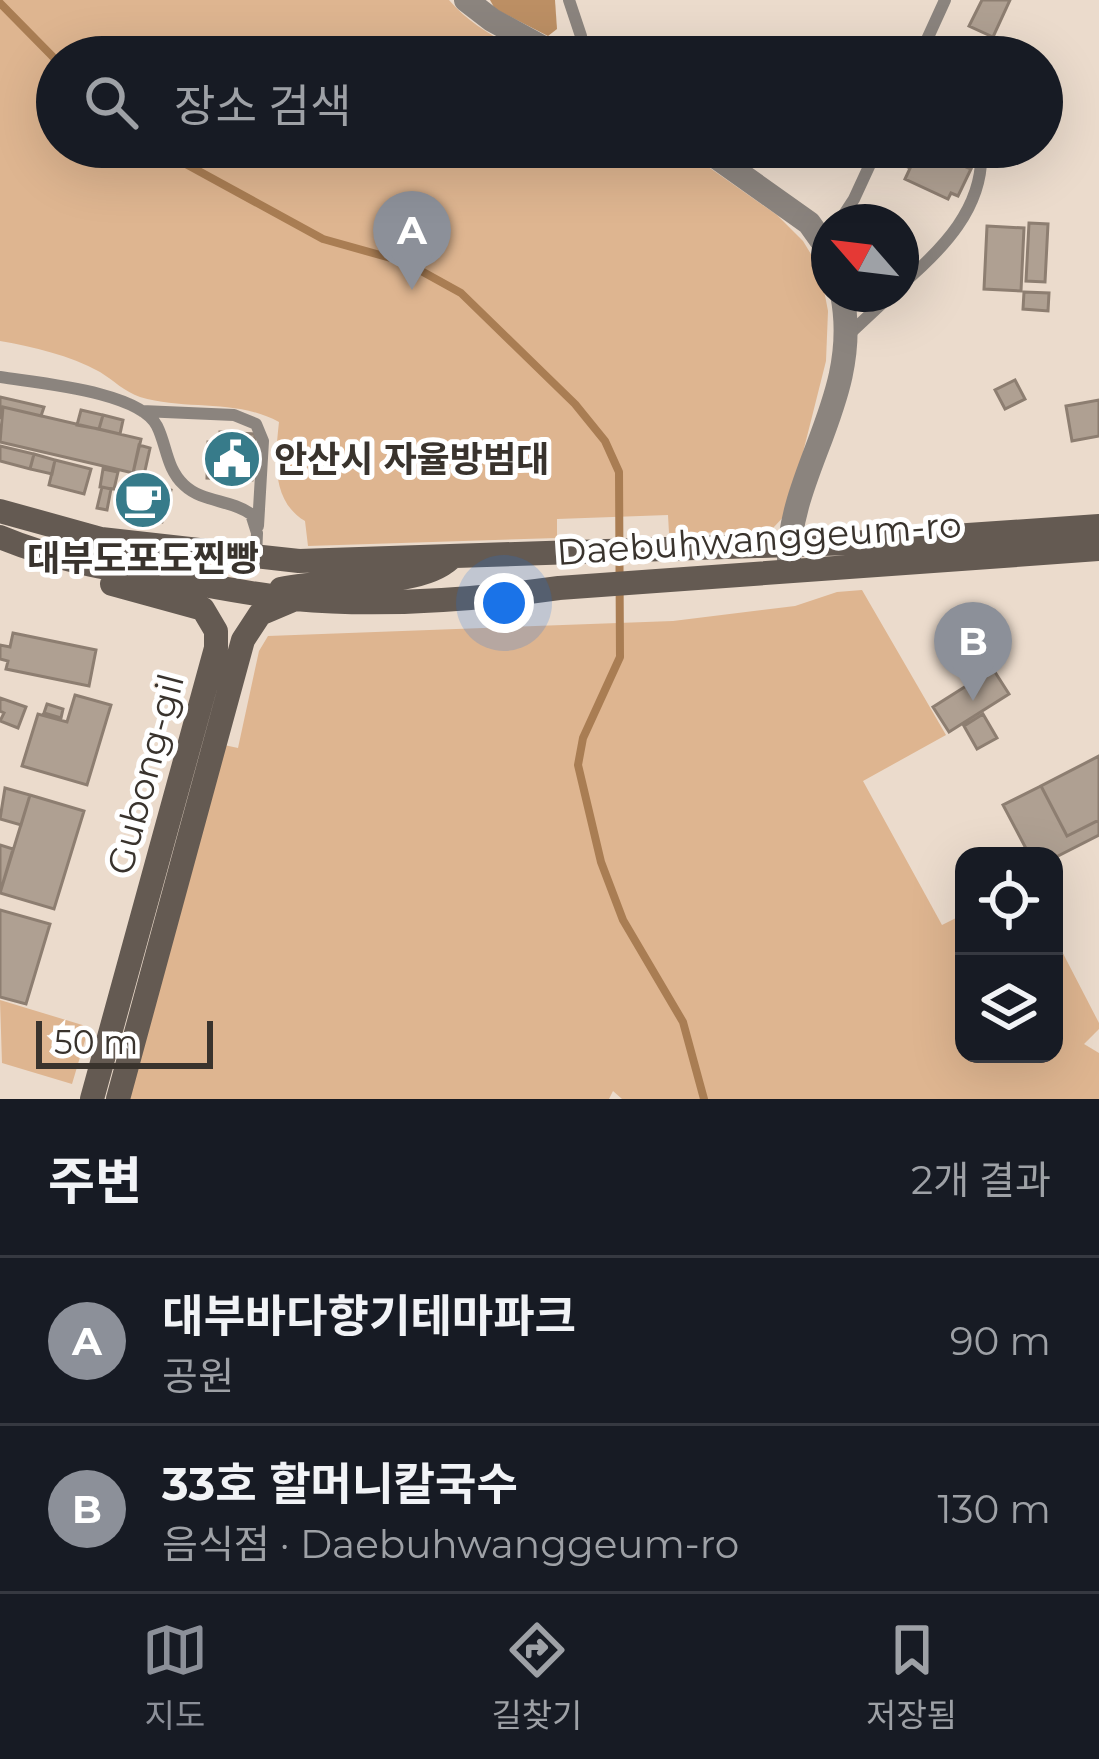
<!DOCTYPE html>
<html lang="ko">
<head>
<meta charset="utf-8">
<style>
	body { margin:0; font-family:Montserrat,"Noto Sans KR",sans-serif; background:#242831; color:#f1f3f6 }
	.controls { position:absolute; right:36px; bottom:36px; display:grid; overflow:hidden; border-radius:24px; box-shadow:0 12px 48px #0002 }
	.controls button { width:108px; height:108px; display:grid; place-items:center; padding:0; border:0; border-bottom:3px solid #363941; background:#171b24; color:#f1f3f6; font:60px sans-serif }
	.compass { position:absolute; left:811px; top:204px; width:108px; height:108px; border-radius:50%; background:#171b24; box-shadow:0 12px 48px #0002; rotate:298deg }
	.scale { position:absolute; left:36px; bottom:30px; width:177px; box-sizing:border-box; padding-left:12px; border:6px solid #39332d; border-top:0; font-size:33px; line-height:42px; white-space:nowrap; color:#39332d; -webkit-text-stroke:9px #fff; paint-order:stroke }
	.you { position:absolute; left:504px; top:603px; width:42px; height:42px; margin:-30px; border:9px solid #fff; border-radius:50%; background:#1a73e8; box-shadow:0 0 0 18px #1a73e833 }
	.badge { display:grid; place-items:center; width:78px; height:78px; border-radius:50%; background:#8c9099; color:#fff; font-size:39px; font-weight:700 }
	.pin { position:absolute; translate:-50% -99px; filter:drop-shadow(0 3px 6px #0008) }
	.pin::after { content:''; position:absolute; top:63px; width:42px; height:36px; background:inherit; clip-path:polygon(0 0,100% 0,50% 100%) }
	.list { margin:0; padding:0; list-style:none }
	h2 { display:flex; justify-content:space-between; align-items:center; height:156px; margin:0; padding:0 48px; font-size:51px }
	h2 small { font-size:39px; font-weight:400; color:#9ea1a6 }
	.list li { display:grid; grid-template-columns:78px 1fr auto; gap:36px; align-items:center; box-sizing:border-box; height:168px; padding:0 48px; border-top:3px solid #363941 }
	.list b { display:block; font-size:45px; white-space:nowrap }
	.list p { margin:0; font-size:39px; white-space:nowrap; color:#9ea1a6 }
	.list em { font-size:39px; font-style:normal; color:#9ea1a6 }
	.icon { flex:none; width:66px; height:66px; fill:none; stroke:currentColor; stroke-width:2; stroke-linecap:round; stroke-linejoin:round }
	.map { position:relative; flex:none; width:1099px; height:1099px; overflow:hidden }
	.search { position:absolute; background:#171b24; box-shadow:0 12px 48px #0002; left:36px; right:36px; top:36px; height:132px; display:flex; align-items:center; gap:30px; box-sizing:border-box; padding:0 42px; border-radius:66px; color:#9ea1a6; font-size:45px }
	.sheet { height:492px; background:#171b24 }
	nav { display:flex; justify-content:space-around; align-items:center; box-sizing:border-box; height:168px; border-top:3px solid #363941; background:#171b24; font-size:33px; color:#9ea1a6 }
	nav a { display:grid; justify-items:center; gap:6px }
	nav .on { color:#8c9099 }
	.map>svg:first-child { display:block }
</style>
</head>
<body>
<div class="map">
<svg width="1099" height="1099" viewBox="0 0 1099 1099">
	<rect width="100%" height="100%" fill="#ebdbcc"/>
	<path fill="#deb590" d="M0,0H449C472,27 504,43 536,57H57V147H680L777,215L803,241L820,269L828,311L826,361L788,512L773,528L757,532L669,533L668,515L557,519V538L308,546L305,521C271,501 275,458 279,422C234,398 187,411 140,397C125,392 113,380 100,372C69,355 34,347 0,341Z
		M862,590L946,735L863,781L942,925L964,914V1054H1054V936L1099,1023V1029L1084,1044L1099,1053V1099H622L613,1091L609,1099H128L224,745L238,748L259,651L268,636L673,621L795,606L837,592Z
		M0,1000L89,1027L72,1084L2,1063Z"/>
	<path fill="#bc8f64" d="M490,0H555L557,29L548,36L495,9Z"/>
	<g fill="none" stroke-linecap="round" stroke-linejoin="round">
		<path stroke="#a97d53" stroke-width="8" d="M0,3L57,61
			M122,147L145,158L184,163L323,239L405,262L461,293L575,404L605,441L619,472L620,657L583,738L578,765L601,862L623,920L683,1022L704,1099"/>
	</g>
	<path fill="#afa092" stroke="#8d7e71" stroke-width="3" d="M982,0H1010L993,37L969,26Z
		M902,147H920L910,168L895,161Z
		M920,147L971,169L958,196L951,193L948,199L905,179Z
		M1029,223L1048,224L1045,282L1026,281Z
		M987,226L1024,228L1021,291L984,289Z
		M1024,292L1049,293L1048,311L1023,309Z
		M1015,380L1025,399L1005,409L995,390Z
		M0,397L44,407L41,416L3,407L0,419Z
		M1099,400V436L1072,441L1066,406Z
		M3,407L141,439L133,473L0,442Z
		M81,410L103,415L99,429L77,425Z
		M103,415L123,420L120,434L99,429Z
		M220,432L255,434L252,480L207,478L208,442H220Z
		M139,445L150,448L144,475L133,473Z
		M0,446L34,454L30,469L0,461Z
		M34,454L55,460L52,474L30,469Z
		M55,460L91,469L84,494L49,485Z
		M103,469L118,472L114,489L100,487Z
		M127,478L171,490L162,522L118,509Z
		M102,487L111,489L107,510L97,508Z
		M13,633L96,650L89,686L6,669L8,661L0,659V645L10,647Z
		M993,669L1009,694L949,732L933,707Z
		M75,695L111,705L87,785L22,766L38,714L67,722Z
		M0,698L26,707L18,728L0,721L4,713L0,711Z
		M47,704L63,709L61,718L44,713Z
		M983,714L997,738L977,749L964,726Z
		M1099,756V820L1067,836L1041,786Z
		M1041,786L1067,836L1099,820V835L1054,858L1030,856L1003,805Z
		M5,788L30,795L21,825L0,819Z
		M30,795L84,811L54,909L0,893Z
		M0,845L13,849L0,893Z
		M0,910L50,924L26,1004L0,997Z"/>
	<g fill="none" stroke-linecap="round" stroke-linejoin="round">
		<path stroke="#8b847e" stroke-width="12" d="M569,0L581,36L582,57
			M919,57L945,0
			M839,222L854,199L878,147
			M901,285C942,250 985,207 981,149
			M847,336L892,294
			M0,377C36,383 139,391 157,426C167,446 166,468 184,485C203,503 230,499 251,514L257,533L256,557
			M142,411L234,415L256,424L263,441L258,526"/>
		<path stroke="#8b847e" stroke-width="24" d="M466,0L492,20L560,57
			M702,147L809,223L829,251
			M789,565C787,472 863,398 842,294"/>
		<path stroke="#645a52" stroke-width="24" d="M0,511L101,539L299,561L851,543L1099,526
			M0,537C57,561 116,570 177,580C216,587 255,595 295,599C381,607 473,600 559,588L1099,549
			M281,589C330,577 416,590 450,559
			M92,1099L216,648V631L203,609L112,584
			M118,1099L243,640L260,614L293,600"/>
	</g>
	<defs>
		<symbol id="civic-disc" viewBox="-11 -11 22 22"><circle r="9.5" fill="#377b8a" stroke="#fff"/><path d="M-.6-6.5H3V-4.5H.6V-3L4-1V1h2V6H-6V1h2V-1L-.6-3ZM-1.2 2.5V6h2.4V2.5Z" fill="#fff"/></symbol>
		<symbol id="cafe-disc" viewBox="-11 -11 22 22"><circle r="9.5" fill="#377b8a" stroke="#fff"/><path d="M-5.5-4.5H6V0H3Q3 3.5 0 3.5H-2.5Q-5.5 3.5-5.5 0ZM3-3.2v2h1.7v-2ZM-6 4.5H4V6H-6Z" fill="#fff"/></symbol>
	</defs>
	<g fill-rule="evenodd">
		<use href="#civic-disc" x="199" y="426" width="66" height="66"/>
		<use href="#cafe-disc" x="110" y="467" width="66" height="66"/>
	</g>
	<g text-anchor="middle" stroke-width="10" stroke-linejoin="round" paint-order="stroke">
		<g font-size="36" font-weight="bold" fill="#39332d" stroke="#fff" text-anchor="start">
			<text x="274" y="472">안산시 자율방범대</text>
			<text x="143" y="571" text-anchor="middle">대부도포도찐빵</text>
		</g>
		<g font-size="36" fill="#39332d" stroke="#fff">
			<text transform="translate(759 538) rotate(-4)" y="13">Daebuhwanggeum-ro</text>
			<text transform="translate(145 774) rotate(-75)" y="13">Gubong-gil</text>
		</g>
	</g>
</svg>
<div class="controls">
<button><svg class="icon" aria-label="locate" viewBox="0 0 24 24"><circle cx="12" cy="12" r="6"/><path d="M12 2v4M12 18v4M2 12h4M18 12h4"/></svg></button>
<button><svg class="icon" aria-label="layers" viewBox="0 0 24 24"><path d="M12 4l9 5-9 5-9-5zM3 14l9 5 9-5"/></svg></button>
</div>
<svg class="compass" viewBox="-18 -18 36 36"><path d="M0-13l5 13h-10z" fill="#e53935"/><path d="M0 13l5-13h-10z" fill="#9ea1a6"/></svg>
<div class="scale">50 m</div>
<div class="you"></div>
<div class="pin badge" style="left:412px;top:290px">A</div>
<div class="pin badge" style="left:973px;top:701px">B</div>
<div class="search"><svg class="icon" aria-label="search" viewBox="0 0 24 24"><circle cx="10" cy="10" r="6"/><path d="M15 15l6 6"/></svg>장소 검색</div>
</div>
<section class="sheet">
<h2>주변<small>2개 결과</small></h2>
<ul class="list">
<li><span class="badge">A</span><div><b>대부바다향기테마파크</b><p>공원</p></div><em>90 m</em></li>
<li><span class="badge">B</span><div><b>33호 할머니칼국수</b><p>음식점 · Daebuhwanggeum-ro</p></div><em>130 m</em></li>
</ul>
</section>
<nav>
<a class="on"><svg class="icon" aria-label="map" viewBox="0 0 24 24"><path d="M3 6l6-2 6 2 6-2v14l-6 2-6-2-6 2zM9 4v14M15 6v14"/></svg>지도</a>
<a><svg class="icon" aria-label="directions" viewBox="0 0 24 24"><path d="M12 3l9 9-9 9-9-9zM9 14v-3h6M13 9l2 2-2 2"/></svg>길찾기</a>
<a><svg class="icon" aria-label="saved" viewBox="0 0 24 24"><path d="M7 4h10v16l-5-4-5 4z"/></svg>저장됨</a>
</nav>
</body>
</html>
